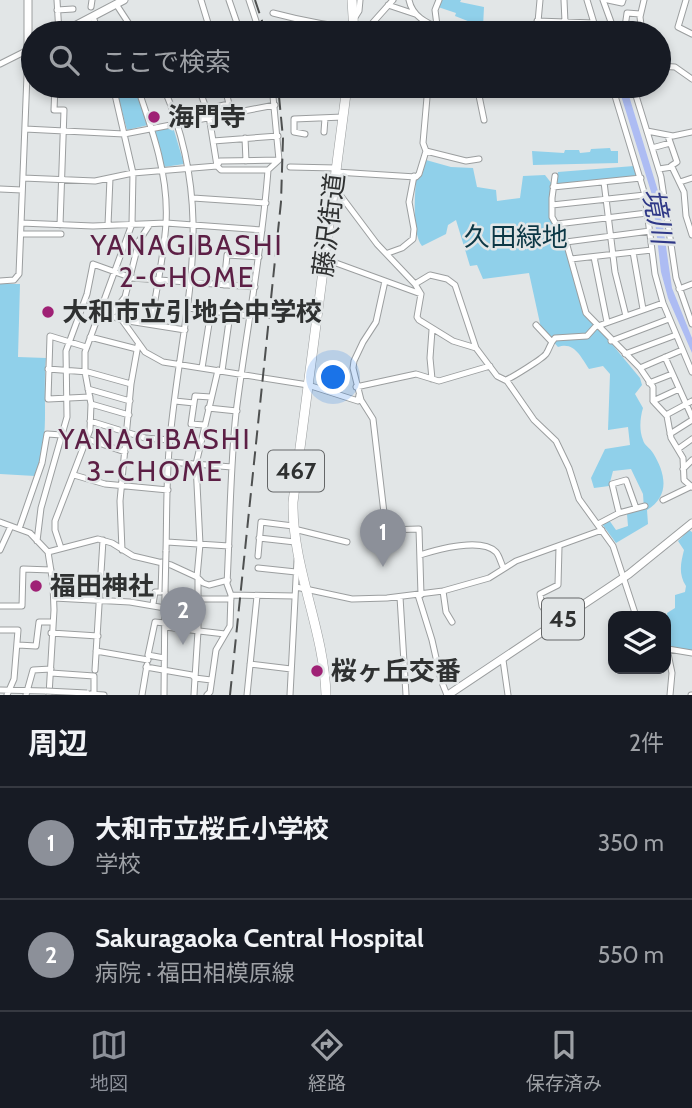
<!DOCTYPE html>
<html lang="ja">
<head>
<meta charset="utf-8">
<style>
	body { margin:0; font-family:Cabin,"Noto Sans JP",sans-serif; background:#20242c; color:#f1f3f6 }
	.controls { position:absolute; right:21px; bottom:21px; display:grid; overflow:hidden; border-radius:14px; box-shadow:0 4px 10px #0003 }
	.controls button { width:63px; height:63px; display:grid; place-items:center; padding:0; border:0; border-bottom:2px solid #363941; background:#171b24; color:#f1f3f6; font:35px sans-serif }
	.you { position:absolute; left:334px; top:378px; width:24px; height:24px; margin:-18px; border:5px solid #fff; border-radius:50%; background:#1a73e8; box-shadow:0 0 0 10px #1a73e833 }
	.badge { display:grid; place-items:center; width:46px; height:46px; border-radius:50%; background:#8c9099; color:#fff; font-size:23px; font-weight:700 }
	.pin { position:absolute; translate:-50% -58px; filter:drop-shadow(0 2px 4px #0008) }
	.pin::after { content:''; position:absolute; top:37px; width:24px; height:21px; background:inherit; clip-path:polygon(0 0,100% 0,50% 100%) }
	.list { margin:0; padding:0; list-style:none }
	h2 { display:flex; justify-content:space-between; align-items:center; height:91px; margin:0; padding:0 28px; font-size:30px }
	h2 small { font-size:23px; font-weight:400; color:#9ea1a6 }
	.list li { display:grid; grid-template-columns:46px 1fr auto; gap:21px; align-items:center; box-sizing:border-box; height:112px; padding:0 28px; border-top:2px solid #363941 }
	.list b { display:block; font-size:26px; white-space:nowrap }
	.list p { margin:0; font-size:23px; white-space:nowrap; color:#9ea1a6 }
	.list em { font-size:23px; font-style:normal; color:#9ea1a6 }
	.icon { flex:none; width:38px; height:38px; fill:none; stroke:currentColor; stroke-width:2; stroke-linecap:round; stroke-linejoin:round }
	.map { position:relative; flex:none; width:692px; height:695px; overflow:hidden }
	.search { position:absolute; background:#171b24; box-shadow:0 4px 10px #0003; left:21px; right:21px; top:21px; height:77px; display:flex; align-items:center; gap:18px; box-sizing:border-box; padding:0 24px; border-radius:38px; color:#9ea1a6; font-size:26px }
	.sheet { height:315px; background:#171b24 }
	nav { display:flex; justify-content:space-around; align-items:center; box-sizing:border-box; height:98px; border-top:2px solid #363941; background:#171b24; font-size:19px; color:#9ea1a6 }
	nav a { display:grid; justify-items:center; gap:4px }
	nav .on { color:#8c9099 }
	.map>svg:first-child { display:block }
</style>
</head>
<body>
<div class="map">
<svg width="692" height="695" viewBox="0 0 692 695">
	<rect width="100%" height="100%" fill="#e2e6e7"/>
	<path fill="#90d0ea" d="M440,0H461L460,2L484,7L483,27L455,16L456,13L438,7Z
		M135,88L148,125L127,130L117,93Z
		M173,127L184,164L164,167L155,131Z
		M610,148L611,151H618V163L533,165L532,151L564,153L565,150H579L580,153L590,152L591,149Z
		M426,160L451,167L473,168L477,187L496,190L497,201L520,198L523,176L545,175L552,184L553,214L564,240L582,308L640,378L642,385L635,394L643,408C640,418 639,430 643,440C644,445 650,448 653,453C666,474 670,496 647,510L648,524L616,543L602,524L609,520L616,530L628,526L627,514L644,509L643,494L631,469L613,471L609,486L594,488L591,478L605,449L630,445L628,427L608,430L610,374L603,366L589,369C581,357 574,341 558,347L541,328L529,273L483,279L477,265L470,266L456,220L448,225L446,234L422,246C412,234 415,194 416,179L422,175Z
		M634,166L637,176L556,184L558,172Z
		M0,284H20L18,357L46,358C42,398 51,437 35,476L0,474Z
		M689,530L692,532V651L671,647L667,613L675,608V595L685,592L686,586C678,574 681,562 684,550L678,541Z"/>
	<path fill="#adbcf3" d="M618,86H626L658,191L672,288L692,338V353L668,298L661,272L652,195Z"/>
	<g fill="none" stroke-linecap="round" stroke-linejoin="round">
		<defs>
			<path id="minor" d="M57,0L59,33
				M201,0L211,33
				M229,0L239,29
				M249,0L260,33
				M409,0C413,20 433,25 449,33
				M564,0L565,22
				M587,0L597,33
				M603,0L615,33
				M608,0L622,3L623,0
				M686,0L678,27L692,34
				M116,4L135,33
				M388,5L415,14
				M91,7L92,0
				M57,10L73,9
				M273,13C299,20 342,29 368,28L393,0
				M93,17L99,33
				M354,19L359,11L360,0
				M537,21L594,23
				M625,27L627,13L640,14
				M169,33L181,30L182,33
				M226,33L258,24
				M438,33L435,10L439,0
				M537,33L540,0
				M642,33L640,17L644,0
				M0,64L28,50L19,274L14,280L0,281
				M659,66L675,67L692,79
				M55,86L54,110H64L60,225
				M137,86C152,129 169,176 166,223C164,256 156,291 151,324
				M163,86C219,215 182,309 170,439C166,476 167,514 166,551
				M294,86L295,94
				M477,86L484,120
				M612,86L645,195L655,274L663,303L692,372
				M633,86L661,177L676,278L692,324
				M315,88V86
				M114,92L137,86
				M201,94L234,86
				M206,109L229,104L225,88
				M25,129L124,134L275,105
				M647,131L673,136L692,132
				M324,132L325,118
				M305,134L294,132V119L343,117
				M668,136L677,162L671,166
				M245,138L246,161
				M213,141L278,136
				M652,148L670,143
				M426,151L466,161L479,159
				M290,167L336,168
				M659,169L672,167L684,192L686,216L692,235
				M268,170H221L217,166L220,161L278,160
				M336,172L416,177L419,174L426,151L423,143L428,86
				M555,176L552,198V217L566,242L586,313L640,368L653,387V401L667,416L671,438L683,458L684,480L692,487
				M23,178L95,181L133,173L217,166L209,116L198,86
				M604,182L615,272L626,316
				M680,182L692,178
				M553,187L641,178
				M0,189L22,190
				M334,191L341,196L377,244L415,284L421,294L417,317L419,320L453,341L476,348L497,376L507,381L534,420L556,441L569,468L579,499L613,546L636,616
				M193,198L266,203
				M552,205L645,195
				M21,223L93,226L166,223L262,230
				M557,224L647,213
				M108,225L110,178
				M21,234H61
				M566,242L650,231
				M633,252L643,309
				M388,253L402,248L413,239L414,229L409,202L414,176
				M594,257L607,322
				M325,259L421,294
				M571,259L652,250
				M385,281L376,322L363,342L354,361L353,368L361,400L373,419L386,530L419,529L421,595
				M415,284L430,275L447,279L455,285L476,348
				M224,285L227,255L259,257
				M679,289L692,284
				M83,305L122,320L145,352L163,362L308,385L358,401L359,395
				M188,308L250,316
				M111,315L125,297L139,241L150,224
				M122,320L185,330
				M536,325L551,341
				M432,330L430,358L432,379
				M90,337L137,349
				M611,341L669,319
				M86,347L50,336L48,399L90,397
				M625,354L676,335
				M665,357L692,417
				M202,368L211,311
				M640,368L682,350
				M48,369L88,372L131,384
				M222,371L230,314
				M506,380C513,377 542,359 546,354C550,348 550,343 555,338L587,336L595,327L663,303
				M649,383L672,374
				M356,387L416,374L439,381L490,366
				M88,389L130,401
				M175,401L194,403
				M653,401L679,389
				M91,404L129,415
				M208,408L237,411
				M666,415L692,401
				M90,421L145,438L170,440
				M204,425L191,424L195,396L211,397
				M670,434L692,420
				M87,439L125,452
				M678,449L692,439
				M169,462L232,467
				M683,469L692,460
				M74,475L105,484L168,490
				M663,500L692,486
				M619,513L612,484L626,480L636,508
				M0,522L30,533L48,552L53,584L54,610L49,695
				M598,524L619,513L645,506
				M19,529L42,463L47,434L62,435
				M294,529L347,542
				M259,538L295,542
				M37,541L41,508L67,417L66,351L87,294L93,264L132,278L255,287
				M167,542L229,546
				M61,548L55,530V521L90,430L91,404L85,372V352L132,224L133,173L113,86
				M0,550L11,526
				M122,550L120,501L131,384L138,345
				M48,552L98,539L112,543L133,556L171,565L197,577L203,583L209,585L228,580
				M420,555C436,550 481,537 496,552C499,555 501,563 503,567
				M258,556L261,522L293,526
				M258,568L296,572
				M197,577L200,544L196,464L218,370
				M296,587L352,599L387,598L443,591L489,578L516,561L602,530
				M443,591L446,612L452,622
				M165,595L195,599H231
				M231,595L295,596
				M418,595L432,640L441,680L447,695
				M400,597L406,695
				M54,598L130,602L165,608
				M153,604L155,592H161L162,562
				M0,606H22L23,569L51,570
				M555,625L542,606L540,594L558,585L559,547
				M165,627L225,634
				M0,630H18L14,679L7,695
				M51,633L98,636
				M666,644L672,673L670,695
				M18,645L36,646L39,622H53
				M668,649L692,653
				M96,651L148,660
				M164,658L148,655L155,622L165,623
				M503,660L508,695
				M250,664L291,669
				M146,667L192,675L195,678L198,631V578
				M95,670L103,540
				M51,673L94,676V694
				M0,690L46,691
				M90,694L104,695
				M26,695L33,670L51,669
				M142,695L147,665
				M164,695L165,592
				M194,695L195,678L211,680
				M207,695L210,692L216,650L230,626L231,595L227,584C230,527 230,470 236,413C246,332 262,252 268,170L279,160L272,86
				M247,695L257,596
				M290,695L297,560
				M691,695H692"/>
			<path id="major" d="M28,0V50L33,47
				M61,33L124,0
				M448,695L629,574L692,523"/>
			<path id="highway" d="M352,0L354,33
				M326,695C324,629 292,568 293,502L347,86"/>
		</defs>
		<use href="#minor" stroke="#9b9e9f" stroke-width="7"/>
		<use href="#major" stroke="#9b9e9f" stroke-width="9"/>
		<use href="#highway" stroke="#9b9e9f" stroke-width="10"/>
		<use href="#minor" stroke="#fff" stroke-width="5"/>
		<use href="#major" stroke="#fff" stroke-width="7"/>
		<use href="#highway" stroke="#fff" stroke-width="9"/>
		<path stroke="#4e5050" stroke-width="2" stroke-dasharray="14 7" stroke-linecap="butt" d="M255,0L266,33
			M230,695L281,202L283,138L278,86"/>
		<defs>
			<path id="minor-bridge" d="M165,592L166,551
				M46,691L87,693"/>
		</defs>
		<use href="#minor-bridge" stroke="#9b9e9f" stroke-width="7" stroke-linecap="butt"/>
		<use href="#minor-bridge" stroke="#fff" stroke-width="5"/>
	</g>
	<g fill="#9f2175" stroke="#e2e6e7" stroke-width="2.5">
		<circle cx="154" cy="117" r="7"/>
		<circle cx="48" cy="312" r="7"/>
		<circle cx="36" cy="586" r="7"/>
		<circle cx="317" cy="671" r="7"/>
	</g>
	<g text-anchor="middle" stroke-width="5" stroke-linejoin="round" paint-order="stroke">
		<g fill="#e2e6e7" stroke="#656768" stroke-width="2">
			<rect x="268" y="450.5" width="56" height="41" rx="5"/>
			<rect x="542" y="598.5" width="42" height="41" rx="5"/>
		</g>
		<g font-size="24" font-weight="bold" fill="#2f3131">
			<text x="296" y="479">467</text>
			<text x="563" y="627">45</text>
		</g>
		<g font-size="26" font-weight="bold" fill="#2f3131" stroke="#e2e6e7" text-anchor="start">
			<text x="168" y="126">海門寺</text>
			<text x="62" y="321">大和市立引地台中学校</text>
			<text x="50" y="595">福田神社</text>
			<text x="331" y="680">桜ヶ丘交番</text>
		</g>
		<g font-size="26" fill="#2f3131" stroke="#e2e6e7">
			<text transform="translate(329 225) rotate(-83)" y="9">藤沢街道</text>
		</g>
		<g font-size="26" fill="#0b3745" stroke="#e2e6e7">
			<text x="516" y="246">久田緑地</text>
		</g>
		<g font-size="28" font-style="italic" fill="#2e3786" stroke="#e2e6e7">
			<text transform="translate(658 216) rotate(79)" y="10">境川</text>
		</g>
		<g font-size="28" letter-spacing="2" fill="#5c1f45" stroke="#e2e6e7">
			<text x="187" y="255">YANAGIBASHI<tspan x="187" dy="32">2-CHOME</tspan></text>
			<text x="155" y="449">YANAGIBASHI<tspan x="155" dy="32">3-CHOME</tspan></text>
		</g>
	</g>
</svg>
<div class="controls">
<button><svg class="icon" aria-label="layers" viewBox="0 0 24 24"><path d="M12 4l9 5-9 5-9-5zM3 14l9 5 9-5"/></svg></button>
</div>
<div class="you"></div>
<div class="pin badge" style="left:383px;top:567px">1</div>
<div class="pin badge" style="left:183px;top:645px">2</div>
<div class="search"><svg class="icon" aria-label="search" viewBox="0 0 24 24"><circle cx="10" cy="10" r="6"/><path d="M15 15l6 6"/></svg>ここで検索</div>
</div>
<section class="sheet">
<h2>周辺<small>2件</small></h2>
<ul class="list">
<li><span class="badge">1</span><div><b>大和市立桜丘小学校</b><p>学校</p></div><em>350 m</em></li>
<li><span class="badge">2</span><div><b>Sakuragaoka Central Hospital</b><p>病院 · 福田相模原線</p></div><em>550 m</em></li>
</ul>
</section>
<nav>
<a class="on"><svg class="icon" aria-label="map" viewBox="0 0 24 24"><path d="M3 6l6-2 6 2 6-2v14l-6 2-6-2-6 2zM9 4v14M15 6v14"/></svg>地図</a>
<a><svg class="icon" aria-label="directions" viewBox="0 0 24 24"><path d="M12 3l9 9-9 9-9-9zM9 14v-3h6M13 9l2 2-2 2"/></svg>経路</a>
<a><svg class="icon" aria-label="saved" viewBox="0 0 24 24"><path d="M7 4h10v16l-5-4-5 4z"/></svg>保存済み</a>
</nav>
</body>
</html>
